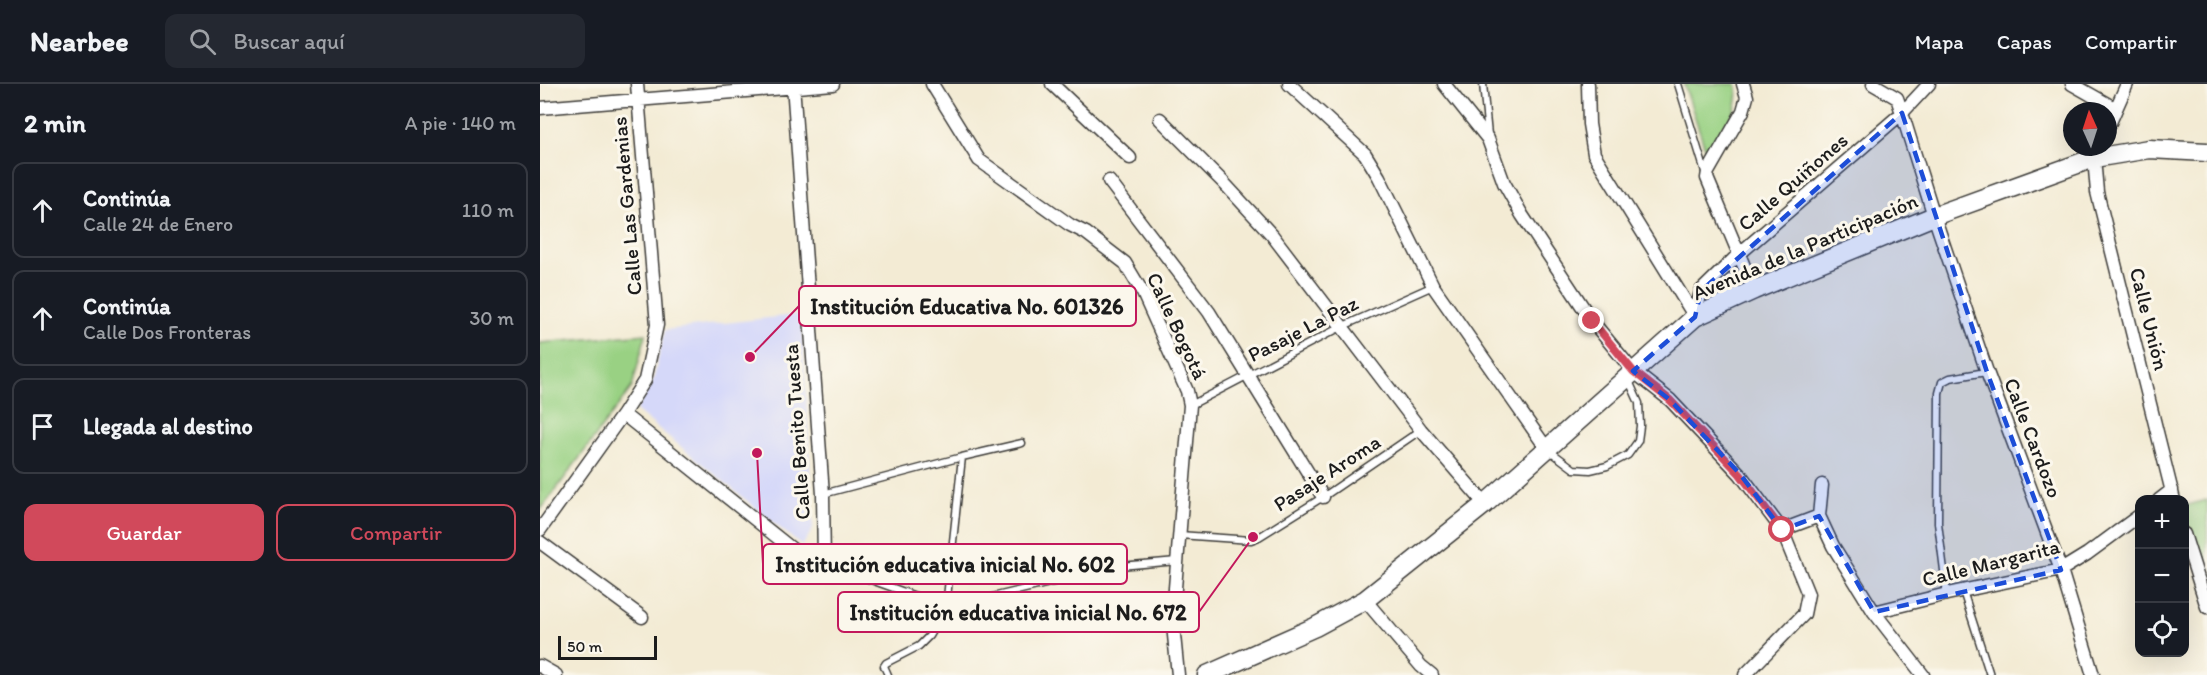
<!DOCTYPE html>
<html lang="es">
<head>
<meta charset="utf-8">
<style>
	body { margin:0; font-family:Itim,sans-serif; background:#242831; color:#f1f3f6 }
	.controls { position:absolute; right:18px; bottom:18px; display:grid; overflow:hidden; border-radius:12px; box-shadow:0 6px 24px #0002 }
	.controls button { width:54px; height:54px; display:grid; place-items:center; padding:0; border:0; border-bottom:2px solid #363941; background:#171b24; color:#f1f3f6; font:30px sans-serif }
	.compass { position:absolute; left:1523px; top:18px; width:54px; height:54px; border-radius:50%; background:#171b24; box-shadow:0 6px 24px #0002; rotate:357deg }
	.scale { position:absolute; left:18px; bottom:15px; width:99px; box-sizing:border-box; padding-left:6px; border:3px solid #1c1c1c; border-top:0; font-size:16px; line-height:21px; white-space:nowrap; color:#1c1c1c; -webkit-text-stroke:4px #fbf7ec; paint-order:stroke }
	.stop { position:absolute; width:18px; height:18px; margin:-14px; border:4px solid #d1495b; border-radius:50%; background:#fff }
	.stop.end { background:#d1495b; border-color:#fff; box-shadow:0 2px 6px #0008 }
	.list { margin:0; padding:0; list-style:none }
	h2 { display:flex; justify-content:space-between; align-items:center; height:78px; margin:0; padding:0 24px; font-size:26px }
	h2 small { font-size:20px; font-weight:400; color:#9ea1a6 }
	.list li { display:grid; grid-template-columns:39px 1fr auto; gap:18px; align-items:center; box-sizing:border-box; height:96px; margin:0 12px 12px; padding:0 12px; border:2px solid #363941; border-radius:12px }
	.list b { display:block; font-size:22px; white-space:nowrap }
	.list p { margin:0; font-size:20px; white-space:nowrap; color:#9ea1a6 }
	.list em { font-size:20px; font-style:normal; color:#9ea1a6 }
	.actions { display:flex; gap:12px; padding:18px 24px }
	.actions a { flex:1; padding:14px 0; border:2px solid #d1495b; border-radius:12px; text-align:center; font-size:21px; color:#d1495b }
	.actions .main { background:#d1495b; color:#fff }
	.icon { flex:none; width:33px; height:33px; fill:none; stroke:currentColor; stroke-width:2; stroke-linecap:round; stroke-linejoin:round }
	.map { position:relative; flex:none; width:1667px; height:591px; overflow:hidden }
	header { display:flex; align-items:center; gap:36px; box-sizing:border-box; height:84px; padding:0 30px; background:#171b24; border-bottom:2px solid #363941 }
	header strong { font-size:28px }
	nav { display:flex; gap:33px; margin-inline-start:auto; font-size:21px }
	.search { width:420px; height:54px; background:#242831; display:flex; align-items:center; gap:15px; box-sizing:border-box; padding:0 21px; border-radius:12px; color:#9ea1a6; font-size:22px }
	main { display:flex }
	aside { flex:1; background:#171b24 }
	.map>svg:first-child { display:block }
</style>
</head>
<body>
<header>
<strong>Nearbee</strong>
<div class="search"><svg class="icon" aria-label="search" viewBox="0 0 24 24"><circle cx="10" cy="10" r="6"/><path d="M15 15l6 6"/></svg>Buscar aquí</div>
<nav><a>Mapa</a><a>Capas</a><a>Compartir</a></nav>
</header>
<main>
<aside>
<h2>2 min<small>A pie · 140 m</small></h2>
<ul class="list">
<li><svg class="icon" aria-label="ahead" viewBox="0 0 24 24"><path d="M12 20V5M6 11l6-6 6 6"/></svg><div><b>Continúa</b><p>Calle 24 de Enero</p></div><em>110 m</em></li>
<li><svg class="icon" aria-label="ahead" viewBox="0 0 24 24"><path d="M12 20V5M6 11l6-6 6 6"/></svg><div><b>Continúa</b><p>Calle Dos Fronteras</p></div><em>30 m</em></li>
<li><svg class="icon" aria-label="arrive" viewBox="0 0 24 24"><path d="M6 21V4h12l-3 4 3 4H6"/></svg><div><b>Llegada al destino</b></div></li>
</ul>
<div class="actions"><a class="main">Guardar</a><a>Compartir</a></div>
</aside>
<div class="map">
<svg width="1667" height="591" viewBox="0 0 1667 591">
	<rect width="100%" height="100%" fill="#fbf7ec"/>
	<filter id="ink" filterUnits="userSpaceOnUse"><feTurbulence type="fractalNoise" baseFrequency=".0167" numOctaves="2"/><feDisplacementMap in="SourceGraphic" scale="12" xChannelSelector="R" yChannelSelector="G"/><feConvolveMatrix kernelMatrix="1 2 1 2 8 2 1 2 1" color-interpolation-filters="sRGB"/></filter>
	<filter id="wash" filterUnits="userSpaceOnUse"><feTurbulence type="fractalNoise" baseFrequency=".008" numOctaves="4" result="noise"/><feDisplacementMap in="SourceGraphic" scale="24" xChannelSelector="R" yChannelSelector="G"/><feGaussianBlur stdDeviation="1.35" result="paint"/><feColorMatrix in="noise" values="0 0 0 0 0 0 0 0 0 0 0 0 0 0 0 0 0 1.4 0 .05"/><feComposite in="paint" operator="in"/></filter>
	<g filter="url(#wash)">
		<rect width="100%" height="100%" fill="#f3ebd4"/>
		<path fill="#d5d8f9" d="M262,230L273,445L262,462L96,326L113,297L125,246Z"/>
		<path fill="#99d183" stroke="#5a7650" stroke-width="1.5" d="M1144,0H1196C1204,25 1180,50 1167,70Z
			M106,250L92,303L0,427V259Z
			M1667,416V507L1645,432L1644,422Z"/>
	</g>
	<g filter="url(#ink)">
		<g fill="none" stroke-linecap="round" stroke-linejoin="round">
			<defs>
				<path id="service" d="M943,0L948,51
					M1138,0L1166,91
					M651,321L801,243L893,202
					M1010,367L1034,385L1050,386L1067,382L1088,371L1098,357L1100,342L1099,319L1089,297
					M283,410L422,373L482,359
					M639,451L711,456L719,453L783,413L881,346
					M284,479L406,523
					M1423,507L1450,591
					M1407,510L1398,439L1399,309L1402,298L1410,294L1446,288
					M448,514L580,482L637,477
					M348,591L344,582L346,579L379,562L389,552L406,523L422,373"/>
				<path id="minor" d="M392,0L439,76L530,141L546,149L585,179L603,209L647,307L650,321L635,504L633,541L638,591
					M512,0L590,74
					M749,0L825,70L839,93L893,202L1007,365
					M904,0L948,55L964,99L982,131L1052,237L1093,287L1130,316L1200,390L1242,446L1279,432
					M1048,0L1049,40L1054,70L1155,233
					M1203,0L1207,13L1203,27L1168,88L1167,94L1214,206
					M1333,0L1357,14L1362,29L1394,132L1447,288L1521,486L1553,591
					M1532,0L1576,25
					M0,24L293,0
					M620,35L683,98L732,151L881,346L945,420
					M1568,43L1587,0
					M1559,63L1554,74L1557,108L1634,416
					M569,97L669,228L783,413
					M1155,233L1161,207L1198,171L1362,29L1389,0
					M83,330L257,469L284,479L283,410L253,0
					M1282,401L1279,432L1293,462L1334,528L1383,591
					M1619,416L1632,406
					M0,446L83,330L105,296L117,241L97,0
					M1644,450L1667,523
					M0,458L102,533
					M825,516L881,582L892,591
					M1334,528L1407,510L1521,486L1547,470L1600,431
					M0,582L16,591
					M1205,591L1264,530L1268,510L1242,446"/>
				<path id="secondary" d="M667,591L775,543L825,516L945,420L1155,233L1214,206L1394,132L1554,74L1609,65L1667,68"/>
			</defs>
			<use href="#service" stroke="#3c3b38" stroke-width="9"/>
			<use href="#minor" stroke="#3c3b38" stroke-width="15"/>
			<use href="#secondary" stroke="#3c3b38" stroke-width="21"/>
			<use href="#service" stroke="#fff" stroke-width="6"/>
			<use href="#minor" stroke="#fff" stroke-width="12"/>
			<use href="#secondary" stroke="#fff" stroke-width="18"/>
		</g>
	</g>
	<g fill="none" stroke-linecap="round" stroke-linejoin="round" filter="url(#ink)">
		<path stroke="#d1495b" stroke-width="8" d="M1052,237L1093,287L1130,316L1200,390L1242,446"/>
	</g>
	<path fill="#1d4ed8" fill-opacity="0.2" stroke="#1d4ed8" stroke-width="4.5" stroke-dasharray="12 8" stroke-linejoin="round" d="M1362,29L1447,288L1521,486L1334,528L1279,432L1242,446L1200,390L1130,316L1093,287L1155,233L1161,207Z"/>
	<g text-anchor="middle" stroke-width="6" stroke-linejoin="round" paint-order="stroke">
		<g font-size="21" fill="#1c1c1c" stroke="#fbf7ec">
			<text transform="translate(1253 98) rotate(-41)" y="7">Calle Quiñones</text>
			<text transform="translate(87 122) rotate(-95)" y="7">Calle Las Gardenias</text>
			<text transform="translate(1265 163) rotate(-23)" y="7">Avenida de la Participación</text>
			<text transform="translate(1609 235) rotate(76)" y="7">Calle Unión</text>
			<text transform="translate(637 242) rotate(65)" y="7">Calle Bogotá</text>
			<text transform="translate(763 245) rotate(-27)" y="7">Pasaje La Paz</text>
			<text transform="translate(257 348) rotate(-94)" y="7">Calle Benito Tuesta</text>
			<text transform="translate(1493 354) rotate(69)" y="7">Calle Cardozo</text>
			<text transform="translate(787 389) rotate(-33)" y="7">Pasaje Aroma</text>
			<text transform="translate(1451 479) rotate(-14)" y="7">Calle Margarita</text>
		</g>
	</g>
	<path fill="none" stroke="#c2185b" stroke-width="2" d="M210 273L259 222M217 369L223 480M713 453L659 528"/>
	<g fill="#c2185b" stroke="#fbf7ec" stroke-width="2">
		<circle cx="210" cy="273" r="6"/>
		<circle cx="217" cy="369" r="6"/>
		<circle cx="713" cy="453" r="6"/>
	</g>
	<g fill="#fbf7ec" stroke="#c2185b" stroke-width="2">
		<rect x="259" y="202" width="337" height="40" rx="6"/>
		<rect x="223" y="460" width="364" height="40" rx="6"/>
		<rect x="298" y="508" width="361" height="40" rx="6"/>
	</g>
	<g font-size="22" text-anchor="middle" font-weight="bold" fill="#1c1c1c">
		<text x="427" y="230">Institución Educativa No. 601326</text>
		<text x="405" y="488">Institución educativa inicial No. 602</text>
		<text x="478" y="536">Institución educativa inicial No. 672</text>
	</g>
</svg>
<div class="controls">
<button>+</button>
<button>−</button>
<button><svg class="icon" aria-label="locate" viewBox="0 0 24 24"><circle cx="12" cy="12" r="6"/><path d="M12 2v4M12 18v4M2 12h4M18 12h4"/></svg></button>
</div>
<svg class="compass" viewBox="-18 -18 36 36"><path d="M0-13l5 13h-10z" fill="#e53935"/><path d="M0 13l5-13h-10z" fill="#9ea1a6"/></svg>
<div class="scale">50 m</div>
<div class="stop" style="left:1242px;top:446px"></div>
<div class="stop end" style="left:1052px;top:237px"></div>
</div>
</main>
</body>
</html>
